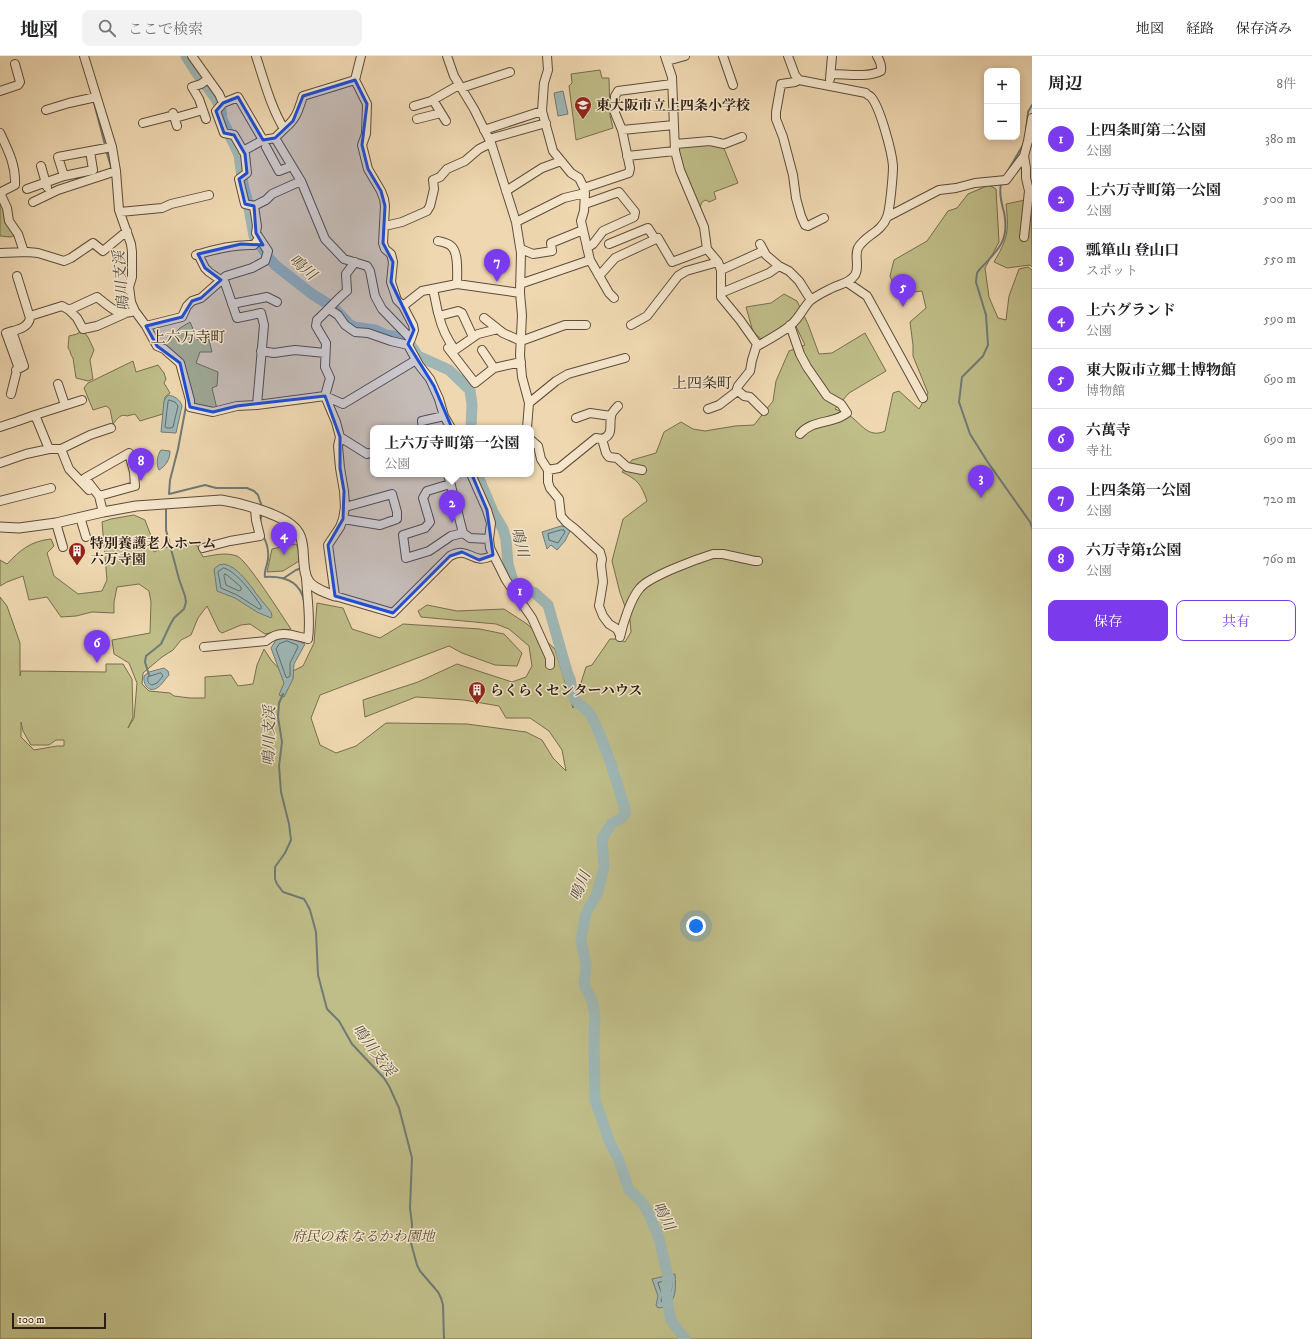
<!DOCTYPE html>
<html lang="ja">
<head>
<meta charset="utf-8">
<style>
	body { margin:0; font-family:"IM FELL DW Pica","Noto Serif JP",serif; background:#f2f2f2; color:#202124 }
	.controls { position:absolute; right:12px; top:12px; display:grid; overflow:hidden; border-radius:8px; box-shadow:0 2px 10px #0003 }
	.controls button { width:36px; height:36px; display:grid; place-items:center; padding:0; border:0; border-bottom:1px solid #e0e0e0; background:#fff; color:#202124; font:20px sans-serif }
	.scale { position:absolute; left:12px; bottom:10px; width:94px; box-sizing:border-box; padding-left:4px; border:2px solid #2c1e14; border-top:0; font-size:11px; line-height:14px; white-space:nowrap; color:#2c1e14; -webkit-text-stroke:3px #f5e6cc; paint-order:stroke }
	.you { position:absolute; left:696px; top:870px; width:14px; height:14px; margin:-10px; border:3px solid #fff; border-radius:50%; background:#1a73e8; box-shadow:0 0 0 6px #1a73e833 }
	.badge { display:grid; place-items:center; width:26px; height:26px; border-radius:50%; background:#7c3aed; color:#fff; font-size:13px; font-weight:700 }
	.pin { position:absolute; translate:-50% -33px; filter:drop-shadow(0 1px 2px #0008) }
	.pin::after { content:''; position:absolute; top:21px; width:14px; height:12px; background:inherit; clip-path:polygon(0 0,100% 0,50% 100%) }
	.popup { position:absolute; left:370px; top:369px; width:164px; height:52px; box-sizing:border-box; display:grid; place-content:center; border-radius:8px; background:#fff; filter:drop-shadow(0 1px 3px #0005); font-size:13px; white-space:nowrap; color:#757577 }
	.popup b { font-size:15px; color:#202124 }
	.popup::after { content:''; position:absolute; left:50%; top:100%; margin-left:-8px; border:8px solid transparent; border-top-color:#fff }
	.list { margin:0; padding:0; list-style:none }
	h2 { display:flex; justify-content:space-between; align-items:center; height:52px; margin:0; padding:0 16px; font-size:17px }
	h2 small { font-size:13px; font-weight:400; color:#757577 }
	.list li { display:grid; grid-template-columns:26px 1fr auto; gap:12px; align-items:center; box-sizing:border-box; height:60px; padding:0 16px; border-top:1px solid #e0e0e0 }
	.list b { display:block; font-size:15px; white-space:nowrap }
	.list p { margin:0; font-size:13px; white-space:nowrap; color:#757577 }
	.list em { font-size:13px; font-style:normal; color:#757577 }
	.actions { display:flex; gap:8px; padding:12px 16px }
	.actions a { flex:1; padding:9px 0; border:1px solid #7c3aed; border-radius:8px; text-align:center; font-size:14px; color:#7c3aed }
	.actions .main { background:#7c3aed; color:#fff }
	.icon { flex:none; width:22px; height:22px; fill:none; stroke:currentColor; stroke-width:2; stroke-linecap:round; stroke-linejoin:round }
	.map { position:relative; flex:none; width:1032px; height:1283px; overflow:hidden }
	header { display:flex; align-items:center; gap:24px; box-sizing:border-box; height:56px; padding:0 20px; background:#fff; border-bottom:1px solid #e0e0e0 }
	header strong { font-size:19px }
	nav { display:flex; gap:22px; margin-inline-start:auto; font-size:14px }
	.search { width:280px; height:36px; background:#f2f2f2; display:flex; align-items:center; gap:10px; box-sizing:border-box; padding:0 14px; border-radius:8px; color:#757577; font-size:15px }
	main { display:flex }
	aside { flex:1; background:#fff }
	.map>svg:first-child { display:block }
</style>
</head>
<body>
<header>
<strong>地図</strong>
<div class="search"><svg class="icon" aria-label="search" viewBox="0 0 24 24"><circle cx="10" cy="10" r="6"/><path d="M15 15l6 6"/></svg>ここで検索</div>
<nav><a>地図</a><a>経路</a><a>保存済み</a></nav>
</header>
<main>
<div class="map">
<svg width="1032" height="1283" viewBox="0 0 1032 1283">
	<rect width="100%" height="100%" fill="#efd8b1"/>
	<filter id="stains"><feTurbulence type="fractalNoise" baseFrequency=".005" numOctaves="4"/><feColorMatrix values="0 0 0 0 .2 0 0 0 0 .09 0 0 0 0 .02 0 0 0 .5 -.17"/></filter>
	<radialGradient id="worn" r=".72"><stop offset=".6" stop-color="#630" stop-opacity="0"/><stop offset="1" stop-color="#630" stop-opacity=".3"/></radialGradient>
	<path fill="#bfbd88" stroke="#766e4e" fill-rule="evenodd" d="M600,14L602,22H609L610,59L613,72L576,84L569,30L572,27L571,18Z
		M711,86L723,90L738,127L714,136L716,143L709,146L706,144L702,146L700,151L697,152L676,90Z
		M989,129L996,133L999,186L985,212L989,241L998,262L1006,264L1009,240L1019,213L1028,211L1032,214V1283H0V541L7,550L20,587V620L21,615L106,616V608H123L132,623L133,661L128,672L134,662L137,627L129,607L114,598L112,584L150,577L151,546L149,535L139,528L117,531L114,546V557L92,556L76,560L61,561L47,541L29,544L23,520L7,526L0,530V504L7,508C20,494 31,485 51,483L54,490L47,497L54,520L78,538L102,535L107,524L102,466L111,463L134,459L145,464L151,480L154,496L163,492L195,486L203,501C215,499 225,496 237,500C247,504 282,560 291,573L265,578L250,568L241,569L222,577L219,575L207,550L198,562L191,579L181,584L173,594L162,601L143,617L142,628L149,635L170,637L174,640L190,642H205V621L231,619L238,630L253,628L257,609L264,593L271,604L285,619L303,610L314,587L317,547L343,552L352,573L380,582L403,568L480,573L504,578L522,597L517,610L495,609L462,597L449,590L320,639L311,662L320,689L336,697L356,690L386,667L467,668L526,676L542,684L553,702L566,715L562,694L549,675L530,662H506L499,650L464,644L416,641L365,661L363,644L418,626L457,608L512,626L526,621L532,610L529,590L509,573L496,568L421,561L418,555L427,549L457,555L504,553L527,568L555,593L573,652L586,611L592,609L610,583H619L625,586L631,576L630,564L620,537L612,505L623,463L647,445C641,428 638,424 622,416L632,404L656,397L664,376L681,366L693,373L705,375L735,370L754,369L773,345L776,325L789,295L805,289L792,262L785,269L761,283L753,276L746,251L771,247L784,238L797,245L808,268L819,298L832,297L865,277L886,315L849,337L835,353C840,355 845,357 850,360C861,367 868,383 885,375L893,337L899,335L919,353L928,337L913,300V289L910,266L926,252L922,235L897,238L890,220L894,204L927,185L948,155L957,152L968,138ZM21,666L23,675L31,689H49L56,684H64V690H57L34,694L21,681Z
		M1031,129L1032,211L1030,209L1007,212L994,206C1008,182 1009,175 1006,148L1025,144Z
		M0,138L17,179L10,181L0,180Z
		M190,266L198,284L208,280L212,296H200L196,307L218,316L217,330L212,332L217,353L194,349L183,308L162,290L180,272Z
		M82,274L88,281L94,294L90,304L93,323L88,325L76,322L73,302C70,299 71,295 68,292L69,280L77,278Z
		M133,305L136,316L158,309L164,317L166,323L164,327L170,337L165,341L163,358L140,365L135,358L127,360C121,357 117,363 113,368L110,353L106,350L93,354L84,332L88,327Z
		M296,488L298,492L299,505L283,515L267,516L272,493Z"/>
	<path fill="#9eb7b6" stroke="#707a75" d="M563,35L568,58L558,60L554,37Z
		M168,339C174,340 180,343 182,350L176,377L161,376L164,345Z
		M161,394L170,395C170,403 166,410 159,414C156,409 157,399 161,394Z
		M561,470L568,471L571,473L565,485L557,494L551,489L547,493L542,476Z
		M224,508C237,511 245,523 253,533C258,541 265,548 271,556L272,560L271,562L257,556L235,542L217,535L214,513L219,509Z
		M288,581L305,588L294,608L293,623L284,641L279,639L284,627L271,592L276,584Z
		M164,612L168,615L169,619C165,623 162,629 157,632C148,637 143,628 144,620L149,616Z
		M675,1218C676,1232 677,1251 658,1252L656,1249L658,1240L652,1223Z"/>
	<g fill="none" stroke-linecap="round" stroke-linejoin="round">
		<path stroke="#656a65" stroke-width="1" d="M169,344L175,346L178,350L173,371L171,372H167L165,371L168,346Z
			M561,474H564L565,476L558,487L549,484L548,478Z
			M224,512C236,515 254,539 261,550V553H259L237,539L221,532L218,516Z
			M225,518L227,519L241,531V534L239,535L226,529L224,520Z
			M287,585L297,589L298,591L290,607V620L287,622L286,621L276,593L279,588Z
			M161,617L163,620L157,627L152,629C148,628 147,624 148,621Z
			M670,1224L672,1225C672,1234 671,1243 662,1246L661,1245L662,1239L658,1227Z"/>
		<path stroke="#707a75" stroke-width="2" d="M93,43L105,89
			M1026,75L1028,56L1032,49
			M106,94L112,114
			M1006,118L1023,89
			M1001,128C999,137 1001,146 1004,156C1010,185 998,194 979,214L977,217L976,226L986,259L988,289L983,300L962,321L959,346L970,378L987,405L1030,466L1032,472
			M186,350L178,393L170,424L169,438L205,429L216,432H247L254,435L258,439L262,451
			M260,466L262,457
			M262,478C268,488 270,497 267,508C266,512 264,516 265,521C283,520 300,525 304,545
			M284,522L296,514L299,513
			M149,619L145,606L146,600L161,588L170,569L174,562L184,553L186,546L185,540L179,523L166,474V451
			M283,638L279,647L278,661L282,686L279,710L281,736L289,768L291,784L285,797L275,811V823L277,828L283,836L304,843L307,848L310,854L316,876L318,919L327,953L339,965L352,988L384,1022L389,1030L399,1052L412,1102L410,1152L412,1168L411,1187L417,1209L420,1215L438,1236L441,1242L443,1249L444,1283"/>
		<path stroke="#9eb7b6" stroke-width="11" d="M186,0L196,16L216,43L221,53L222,63L239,99L243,128L248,147L254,180L269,202L275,209L312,238L333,251L349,268L354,271L375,274L386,279L399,281L404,283L412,291L418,300L449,314L470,334L472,349L471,372
			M477,418L493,456L503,473L506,484L508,508L513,525L519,531L535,537L548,549L566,612C567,616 568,619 570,623C572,630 571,640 577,646C581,651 587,652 590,658C606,688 615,721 625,753V758L620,763L611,768L602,783L604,811L597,838L586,857L581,884L586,909L584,928L592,945L595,959L594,982L595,1044L610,1087L618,1102L629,1134L640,1144L647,1154L659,1182L668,1220L666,1235L669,1255L671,1264L685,1283"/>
		<defs>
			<path id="minor" d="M84,0L112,91L116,115L119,154L131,188L132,196V221L129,231L131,246L135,255L146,270L157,290L164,293L180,307L190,344V351L213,356L237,350L257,349L325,340L343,348L416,304
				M192,0L219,38L223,47L238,41L263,84L275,82
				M256,0C264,25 271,51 284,73L275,82L301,125L325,183L344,203L367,210L370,215L375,240L382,253L411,283
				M361,0L355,24L367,48L366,78L362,89L368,113L381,135L384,143L385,150L383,187L385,193L391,198L393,206L391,226L397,244L403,250L413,269L414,274L411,283L408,289
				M447,0L454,20L474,53L491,87L516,166L521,197L520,237L522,259L520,299L522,321L529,347L527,372
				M547,0L548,14L544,27L542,55L553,95L571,117L579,122L584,132L585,137L584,155L581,165L590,204L609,237L614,242
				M665,0L672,21L675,95L680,114L704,171L707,193L718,206L721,214V241L740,264L757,288L759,289C770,283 783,276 792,268C800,261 804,250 811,244C816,240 824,236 830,233C839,228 849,228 855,219C860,211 854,200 858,192C865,179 881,177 887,161C890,154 893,119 893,110C892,96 880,51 871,41C869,39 867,39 866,37L799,24L795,19L788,0
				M723,0L733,29
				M667,5L685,0
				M831,18C847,18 867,22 881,15C882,9 880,5 877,0
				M830,23L832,0
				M799,24L795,26L781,28L776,56V63L783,81L793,119L796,142L801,160L805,169L808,170L824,162
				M461,32L510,16
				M0,35L18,29L20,26L15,8
				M433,44L446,65
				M223,47L216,55L224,77L234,79L245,98L247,117L239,123L245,148L254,150
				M414,50L431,45L459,29
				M46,54L69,47L96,41
				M173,57L177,70
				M175,62L203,54
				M206,63L199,43L192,31L201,28L208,23
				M417,63L441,57
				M143,67L174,59
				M284,73C297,62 298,55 303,40L355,24
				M484,74L542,55
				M622,74L674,69
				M0,77C8,94 16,109 15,129L3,135L1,139L7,152L9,165L18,178L24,196
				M489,83L546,67
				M675,88L710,85L724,88L742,81
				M266,91L279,115L292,110
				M243,95L263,84
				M627,100L675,95
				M41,110L47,131
				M64,120L58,101L112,91
				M584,132L629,117L630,112L622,74L615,57V40L618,35L672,28
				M27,133L64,120L93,114L90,95
				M506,135L542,112L561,105
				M33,146L58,134L116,115
				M585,148L619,136L635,156L634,161L603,175L593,188L587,192
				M120,156L162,152L171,148L209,139
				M887,161L939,134L956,132L975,127L1006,124L1024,100
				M516,166L564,142L585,137
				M385,170L402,166L427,155L430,150L434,133L433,124L440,121L447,113L465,105L479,93L491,87
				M1024,181L1029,135L1026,122V112L1024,100L1028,85L1032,62
				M438,185C442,186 448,187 451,190C459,196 457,218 457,228
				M609,188L648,172L655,183
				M760,188L766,199L779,210L789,215L799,225L811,244
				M521,193L533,198L552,195L551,187L583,174
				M0,197L28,196L38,197L64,205L71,202L93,187L103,195L127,175
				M198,198L205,212L209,216L225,227L237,262L261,257L264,269L257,349
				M196,199C215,193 234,188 254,189L259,182
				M355,206L346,218L347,235C336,244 328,254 317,264L316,270L326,287L325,311L330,322L325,340L336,366L340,381L338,390L340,412L344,435L345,451L343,463L340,471L328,489L335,540L393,557L450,500C470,489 472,511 493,499
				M721,214L763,195
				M599,220L615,202L658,182L672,206L707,193
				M848,227L867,240L923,342
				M520,228L590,204
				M433,233L438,257
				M721,237L769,217L779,210
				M232,248L267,241L277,246
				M403,250L422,235L457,228L520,237
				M329,253L338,259L345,269L355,276L368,277L391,285L408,289
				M69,254L77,262L83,273L97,270L124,258
				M30,260L62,250L69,254L97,241C111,252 118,261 135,255
				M484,262L503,277L521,285L565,269H586
				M631,269L647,260L678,220L686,215L718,206
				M790,269L800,298L807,311L827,340L841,348L847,357C844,359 841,361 838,362C825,367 810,366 800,378
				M146,270L182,261L187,250L192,245L201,242L226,220L252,212L265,205L268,195L256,177L257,170L254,150L266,144L272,138L301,125
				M12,275L24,310L16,314
				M473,281L462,257L458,255L439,260C442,273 447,283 455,294L478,278L498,273
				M408,289L419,309L430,323L439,343L444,360L451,372
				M448,292L475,327L494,312L521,306
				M482,294L494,312
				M261,295L274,297L295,294L325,297
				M58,328L65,349
				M737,334L744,340L750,341L764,355
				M11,338L18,310L6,277C15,274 28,273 30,262L17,220
				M529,347L556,325L568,318L625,302
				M618,350C615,353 611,357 611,361C609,370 614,379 602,383L606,397L609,401L617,402L627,411L642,414
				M708,353L719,349L736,336L738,330L750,315L752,304L757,288
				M576,362L590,357L611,360
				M18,365L35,359
				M0,371L15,366
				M423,372L422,365L444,360
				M340,381L367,398L373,396
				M531,384L538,390L541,403L548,414V426L550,432L559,443L561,460L566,466L575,473L600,496L602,503L601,509L603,526L599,550L603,560L609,568L617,573L620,579
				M49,393L35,359L82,344
				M61,393L69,413L89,434
				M0,407L26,398L49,393H61L90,379L111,372
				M548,414L559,412L596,382L602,383
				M448,418L463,477L470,482L489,483
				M471,418L487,454L491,467L489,483L490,492L506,524L532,562L550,602V609
				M450,428L427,435L423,442L430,466L425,472L403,479L406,502L429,495L451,480L463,477
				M99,440L135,430L134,416L129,397L85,422L99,440L103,456
				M0,445L51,432
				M80,461L86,481
				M343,463L380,469L397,463V456L392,438L345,451
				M56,467L63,491
				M203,492L230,485L260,480L256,464L255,453
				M620,581C623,567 631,542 640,532C650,520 697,503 713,498H723L755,505H758
				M204,591L266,585C280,573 292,579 308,583C311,563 307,541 306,521"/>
			<path id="tertiary" d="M0,471L19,472L56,467L103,456L136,450L221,444C240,447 288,459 298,476C302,481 302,487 303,493C305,525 304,529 335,540"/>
		</defs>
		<use href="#minor" stroke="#5d4c3b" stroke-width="10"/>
		<use href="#tertiary" stroke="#5d4c3b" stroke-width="11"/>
		<use href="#minor" stroke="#f5e6cc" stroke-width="8"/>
		<use href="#tertiary" stroke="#f5e6cc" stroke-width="9"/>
	</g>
	<path fill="#1d4ed8" fill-opacity="0.2" stroke="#1d4ed8" stroke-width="3" stroke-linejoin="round" d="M355,24L367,48L362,89L368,113L381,135L385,150L383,187L393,206L391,226L414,274L408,288L434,330L487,454L493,499L479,504L462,496L450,500L393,557L335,540L328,489L343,463L344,435L340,412V381L325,340L237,350L213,356L190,351L180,307L157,290L146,270L182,261L192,245L201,242L221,224L205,212L198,198L241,188L263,189L256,177L254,150L245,148L240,127L239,123L247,117L245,98L234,79L224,77L216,55L223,47L238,41L263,84L275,82L293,65L303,40Z"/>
	<defs>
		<symbol id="school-pin" viewBox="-11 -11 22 30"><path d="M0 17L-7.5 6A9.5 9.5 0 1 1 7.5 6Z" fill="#8f2418" stroke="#f5e6cc"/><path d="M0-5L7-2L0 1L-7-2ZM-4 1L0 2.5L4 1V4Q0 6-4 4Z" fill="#fff"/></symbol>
		<symbol id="building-pin" viewBox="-11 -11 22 30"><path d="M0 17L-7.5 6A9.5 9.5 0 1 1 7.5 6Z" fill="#8f2418" stroke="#f5e6cc"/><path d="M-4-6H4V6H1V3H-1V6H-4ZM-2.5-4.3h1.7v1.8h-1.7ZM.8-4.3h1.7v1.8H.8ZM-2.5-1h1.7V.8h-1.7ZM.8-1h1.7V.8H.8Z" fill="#fff"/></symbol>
	</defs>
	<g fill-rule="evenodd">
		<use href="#school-pin" x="573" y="39" width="20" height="27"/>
		<use href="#building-pin" x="67" y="485" width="20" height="27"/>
		<use href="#building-pin" x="467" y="624" width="20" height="27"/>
	</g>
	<g text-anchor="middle" stroke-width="3" stroke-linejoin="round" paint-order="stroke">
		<g font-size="14" font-weight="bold" fill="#2c1e14" stroke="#f5e6cc" text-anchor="start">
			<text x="596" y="54">東大阪市立上四条小学校</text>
			<text x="90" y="492">特別養護老人ホーム<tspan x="90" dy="16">六万寺園</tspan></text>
			<text x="490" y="639">らくらくセンターハウス</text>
		</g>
		<g font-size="14" font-style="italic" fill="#584e37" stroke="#f5e6cc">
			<text x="363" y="1185">府民の森 なるかわ園地</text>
		</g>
		<g font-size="15" font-style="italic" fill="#4e4c45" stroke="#f5e6cc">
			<text transform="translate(303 211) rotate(41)" y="5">鳴川</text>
			<text transform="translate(121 225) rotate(-95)" y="5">鳴川支渓</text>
			<text transform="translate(520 486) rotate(76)" y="5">鳴川</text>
			<text transform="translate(269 680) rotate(-89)" y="5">鳴川支渓</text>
			<text transform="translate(580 830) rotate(-68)" y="5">鳴川</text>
			<text transform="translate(374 994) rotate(53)" y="5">鳴川支渓</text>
			<text transform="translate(664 1160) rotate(63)" y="5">鳴川</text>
		</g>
		<g font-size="15" fill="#2c1e14" stroke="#f5e6cc">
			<text x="188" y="286">上六万寺町</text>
			<text x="702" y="332">上四条町</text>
		</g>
	</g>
	<rect width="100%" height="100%" filter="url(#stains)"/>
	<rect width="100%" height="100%" fill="url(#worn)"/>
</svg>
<div class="controls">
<button>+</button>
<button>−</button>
</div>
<div class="scale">100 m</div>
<div class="you"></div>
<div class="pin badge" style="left:520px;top:555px">1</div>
<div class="pin badge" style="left:452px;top:467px">2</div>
<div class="popup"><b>上六万寺町第一公園</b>公園</div>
<div class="pin badge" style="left:981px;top:442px">3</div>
<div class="pin badge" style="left:284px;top:499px">4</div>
<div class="pin badge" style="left:903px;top:251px">5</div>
<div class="pin badge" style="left:97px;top:607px">6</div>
<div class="pin badge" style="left:497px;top:226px">7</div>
<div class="pin badge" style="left:141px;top:425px">8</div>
</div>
<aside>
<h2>周辺<small>8件</small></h2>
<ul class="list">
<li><span class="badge">1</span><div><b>上四条町第二公園</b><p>公園</p></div><em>380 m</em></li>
<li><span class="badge">2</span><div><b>上六万寺町第一公園</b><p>公園</p></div><em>500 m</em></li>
<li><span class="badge">3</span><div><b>瓢箪山 登山口</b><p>スポット</p></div><em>550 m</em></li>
<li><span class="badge">4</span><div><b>上六グランド</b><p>公園</p></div><em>590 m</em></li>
<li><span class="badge">5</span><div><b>東大阪市立郷土博物館</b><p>博物館</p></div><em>690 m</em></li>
<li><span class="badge">6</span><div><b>六萬寺</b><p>寺社</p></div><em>690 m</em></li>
<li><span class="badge">7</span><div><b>上四条第一公園</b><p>公園</p></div><em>720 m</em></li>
<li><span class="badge">8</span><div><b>六万寺第1公園</b><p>公園</p></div><em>760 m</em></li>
</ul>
<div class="actions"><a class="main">保存</a><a>共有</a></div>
</aside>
</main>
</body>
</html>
